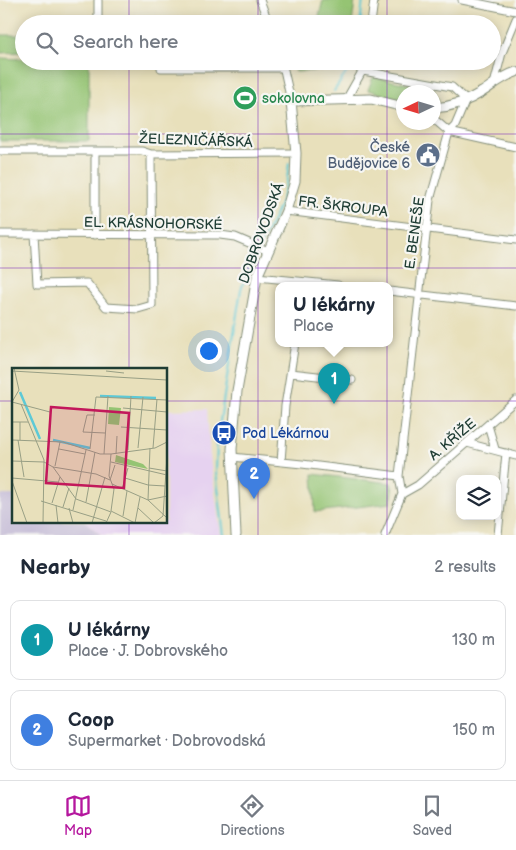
<!DOCTYPE html>
<html lang="en">
<head>
<meta charset="utf-8">
<style>
	body { margin:0; font-family:"Balsamiq Sans",sans-serif; background:#f6f6f7; color:#1f2937 }
	.controls { position:absolute; right:15px; bottom:15px; display:grid; overflow:hidden; border-radius:10px; box-shadow:0 2px 12px #0003 }
	.controls button { width:45px; height:45px; display:grid; place-items:center; padding:0; border:0; border-bottom:1px solid #e0e1e3; background:#fff; color:#1f2937; font:25px sans-serif }
	.compass { position:absolute; left:396px; top:85px; width:45px; height:45px; border-radius:50%; background:#fff; box-shadow:0 2px 12px #0003; rotate:266deg }
	.you { position:absolute; left:208px; top:350px; width:18px; height:18px; margin:-12px; border:4px solid #fff; border-radius:50%; background:#1a73e8; box-shadow:0 0 0 8px #1a73e833 }
	.badge { display:grid; place-items:center; width:32px; height:32px; border-radius:50%; background:#b5179e; color:#fff; font-size:16px; font-weight:700 }
	.pin { position:absolute; translate:-50% -41px; filter:drop-shadow(0 1px 2px #0008) }
	.pin::after { content:''; position:absolute; top:26px; width:18px; height:15px; background:inherit; clip-path:polygon(0 0,100% 0,50% 100%) }
	.popup { position:absolute; left:275px; top:282px; width:118px; height:65px; box-sizing:border-box; display:grid; place-content:center; border-radius:10px; background:#fff; filter:drop-shadow(0 1px 4px #0005); font-size:16px; white-space:nowrap; color:#747a83 }
	.popup b { font-size:19px; color:#1f2937 }
	.popup::after { content:''; position:absolute; left:50%; top:100%; margin-left:-10px; border:10px solid transparent; border-top-color:#fff }
	.list { margin:0; padding:0; list-style:none }
	h2 { display:flex; justify-content:space-between; align-items:center; height:65px; margin:0; padding:0 20px; font-size:21px }
	h2 small { font-size:16px; font-weight:400; color:#747a83 }
	.list li { display:grid; grid-template-columns:32px 1fr auto; gap:15px; align-items:center; box-sizing:border-box; height:80px; margin:0 10px 10px; padding:0 10px; border:1px solid #e0e1e3; border-radius:10px }
	.list b { display:block; font-size:19px; white-space:nowrap }
	.list p { margin:0; font-size:16px; white-space:nowrap; color:#747a83 }
	.list em { font-size:16px; font-style:normal; color:#747a83 }
	.icon { flex:none; width:28px; height:28px; fill:none; stroke:currentColor; stroke-width:2; stroke-linecap:round; stroke-linejoin:round }
	.map { position:relative; flex:none; width:516px; height:535px; overflow:hidden }
	.search { position:absolute; background:#fff; box-shadow:0 2px 12px #0003; left:15px; right:15px; top:15px; height:55px; display:flex; align-items:center; gap:12px; box-sizing:border-box; padding:0 18px; border-radius:28px; color:#747a83; font-size:19px }
	.sheet { height:245px; background:#fff }
	nav { display:flex; justify-content:space-around; align-items:center; box-sizing:border-box; height:70px; border-top:1px solid #e0e1e3; background:#fff; font-size:14px; color:#747a83 }
	nav a { display:grid; justify-items:center; gap:2px }
	nav .on { color:#b5179e }
	.map>svg:first-child { display:block }
</style>
</head>
<body>
<div class="map">
<svg width="516" height="535" viewBox="0 0 516 535">
	<rect width="100%" height="100%" fill="#f6f6f2"/>
	<filter id="ink" filterUnits="userSpaceOnUse"><feTurbulence type="fractalNoise" baseFrequency=".02" numOctaves="2"/><feDisplacementMap in="SourceGraphic" scale="10" xChannelSelector="R" yChannelSelector="G"/><feConvolveMatrix kernelMatrix="1 2 1 2 8 2 1 2 1" color-interpolation-filters="sRGB"/></filter>
	<filter id="wash" filterUnits="userSpaceOnUse"><feTurbulence type="fractalNoise" baseFrequency=".0096" numOctaves="4" result="noise"/><feDisplacementMap in="SourceGraphic" scale="20" xChannelSelector="R" yChannelSelector="G"/><feGaussianBlur stdDeviation="1.12" result="paint"/><feColorMatrix in="noise" values="0 0 0 0 0 0 0 0 0 0 0 0 0 0 0 0 0 1.4 0 .05"/><feComposite in="paint" operator="in"/></filter>
	<g filter="url(#wash)">
		<rect width="100%" height="100%" fill="#e8e0bb"/>
		<path fill="#e6d2f0" d="M207,409L210,457L221,535H101L84,521H166V410Z"/>
		<path fill="#c8bfd8" d="M0,495H14V521H84L101,535H0Z"/>
		<path fill="#95c473" stroke="#5a8054" d="M323,0H355L352,24H317Z
			M0,35H24V52L0,53Z
			M0,58L24,59V61H89V141H0Z
			M300,61H347L344,69L295,72Z
			M373,77L434,89L439,100L434,102V92H404L403,100L368,90Z
			M313,474L391,483L393,491L391,503L315,512Z"/>
		<g fill="none" stroke-linecap="round" stroke-linejoin="round">
			<path stroke="#5dc9d6" stroke-width="2" d="M360,24L363,0
				M334,91L349,69L352,61
				M260,245C276,216 286,197 289,163
				M224,535L216,472L217,440L241,289L257,249"/>
		</g>
	</g>
	<g filter="url(#ink)">
		<g fill="none" stroke-linecap="round" stroke-linejoin="round">
			<defs>
				<path id="minor" d="M260,0L269,24
					M462,0L516,11
					M98,24V0
					M371,24L374,0
					M282,61L291,101
					M161,68H283
					M363,71L452,87L466,100L455,126L449,132L430,200L399,476L402,494
					M494,84L502,53L516,19
					M347,98L368,61
					M434,119L449,132
					M449,132L516,147
					M0,151H142L151,154L296,153
					M95,151V235
					M286,211L516,240
					M0,234L220,235L235,237L268,251
					M34,234L37,284L87,283L106,307L138,309L152,305L151,154
					M257,277L338,285
					M389,291L516,306
					M291,373L352,380
					M488,425L495,449
					M467,443L516,456
					M232,457L302,464L399,476
					M281,462L285,406L295,343
					M402,494L418,485L516,400
					M385,535L402,494
					M498,535L506,453"/>
				<path id="major" d="M434,108C450,107 468,101 482,92C493,85 503,76 516,72
					M236,535L232,449L237,391L257,277L286,211L295,181L296,153L291,101L371,99L404,107"/>
			</defs>
			<use href="#minor" stroke="#848e78" stroke-width="9"/>
			<use href="#major" stroke="#848e78" stroke-width="11"/>
			<use href="#minor" stroke="#fff" stroke-width="7"/>
			<use href="#major" stroke="#fff" stroke-width="9"/>
		</g>
	</g>
	<path fill="none" stroke="#7b2cbf" stroke-width="1" stroke-opacity="0.55" d="M129,0V24M258,0V24M387,0V24M129,61V369M258,61V535M387,61V535M0,134H516M0,268H516M0,401H14M166,401H516M129,521V535"/>
	<defs>
		<symbol id="stadium-disc" viewBox="-11 -11 22 22"><circle r="9.5" fill="#2e9e5b" stroke="#f6f6f2"/><path d="M0-5a6.5 5 0 1 0 0 10a6.5 5 0 1 0 0-10ZM-3.5-1.8h7v3.6h-7Z" fill="#fff"/></symbol>
		<symbol id="civic-disc" viewBox="-11 -11 22 22"><circle r="9.5" fill="#5c6f8a" stroke="#f6f6f2"/><path d="M-.6-6.5H3V-4.5H.6V-3L4-1V1h2V6H-6V1h2V-1L-.6-3ZM-1.2 2.5V6h2.4V2.5Z" fill="#fff"/></symbol>
		<symbol id="bus-disc" viewBox="-11 -11 22 22"><circle r="9.5" fill="#1a4fb4" stroke="#f6f6f2"/><path d="M-5-6H5V4H4V6H2V4H-2V6H-4V4H-5ZM-3.5-4V0h7V-4ZM-3.5 1.2v1.5H-2V1.2ZM2 1.2v1.5H3.5V1.2Z" fill="#fff"/></symbol>
	</defs>
	<g fill-rule="evenodd">
		<use href="#stadium-disc" x="231" y="84" width="28" height="28"/>
		<use href="#civic-disc" x="414" y="141" width="28" height="28"/>
		<use href="#bus-disc" x="210" y="419" width="28" height="28"/>
	</g>
	<g text-anchor="middle" stroke-width="4.5" stroke-linejoin="round" paint-order="stroke">
		<g font-size="14" fill="#27864d" stroke="#f6f6f2" text-anchor="start">
			<text x="262" y="103">sokolovna</text>
		</g>
		<g font-size="14" fill="#1f3d34" stroke="#f6f6f2">
			<text transform="translate(196 140) rotate(2)" y="5">ŽELEZNIČÁŘSKÁ</text>
			<text transform="translate(343 206) rotate(7)" y="5">FR. ŠKROUPA</text>
			<text transform="translate(153 223) rotate(1)" y="5">EL. KRÁSNOHORSKÉ</text>
			<text transform="translate(261 233) rotate(-70)" y="5">DOBROVODSKÁ</text>
			<text transform="translate(414 233) rotate(-82)" y="5">E. BENEŠE</text>
			<text transform="translate(452 439) rotate(-40)" y="5">A. KŘÍŽE</text>
		</g>
		<g font-size="14" fill="#4e5e75" stroke="#f6f6f2" text-anchor="end">
			<text x="410" y="152">České<tspan x="410" dy="16">Budějovice 6</tspan></text>
		</g>
		<g font-size="14" fill="#164399" stroke="#f6f6f2" text-anchor="start">
			<text x="242" y="438">Pod Lékárnou</text>
		</g>
	</g>
	<g transform="translate(12 368)">
		<rect width="155" height="155" fill="#e8e0bb"/>
		<path d="M97,39L109,40L107,57L96,56ZM104,87L131,96L136,101L103,94Z" fill="#95c473"/>
		<path fill="none" stroke="#5dc9d6" stroke-width="2.5" d="M8,24L28,71M88,28L144,30M41,72L78,80"/>
		<path fill="none" stroke="#989f85" stroke-width="1" d="M0,3L155,12M94,3L112,5M0,34L7,22L2,0M0,34L38,44M9,36L32,92L31,155M111,40L155,44M83,47H75L71,64L93,65M0,54H16M8,54V72M109,59L155,62M0,72L51,74L88,86H99L97,108L102,121L99,143L123,155M6,72L12,109M126,80L131,29M141,80L145,31M47,81L73,86M78,81L84,29L155,32M116,82L119,28M92,86L96,28M99,86L143,80L155,74M104,86L105,68M0,93L32,94L41,99L64,131L99,144L94,155M99,94L155,107M43,98L48,74M41,99L84,106L98,112L103,97M137,100L155,103M0,110L46,114M113,110L136,117L153,118M0,113L15,155M100,116L136,132L155,128M110,121L116,100M136,132L138,80M136,132L155,150M29,133L94,153M74,134L83,84M40,135L48,109M44,137L46,155M51,139L57,120M57,140L61,155M126,140L142,155L151,148M61,142L74,82M111,148L115,123M151,148L155,88M80,155L93,109M123,155L128,129"/>
		<path fill="#c2185b" fill-opacity="0.15" stroke="#c2185b" stroke-width="2.5" d="M39,39L117,45L112,120L34,115Z"/>
		<rect width="155" height="155" fill="none" stroke="#1f3d34" stroke-width="2.5"/>
	</g>
</svg>
<div class="controls">
<button><svg class="icon" aria-label="layers" viewBox="0 0 24 24"><path d="M12 4l9 5-9 5-9-5zM3 14l9 5 9-5"/></svg></button>
</div>
<svg class="compass" viewBox="-18 -18 36 36"><path d="M0-13l5 13h-10z" fill="#e53935"/><path d="M0 13l5-13h-10z" fill="#747a83"/></svg>
<div class="you"></div>
<div class="pin badge" style="left:334px;top:404px;background:#0f9aa8">1</div>
<div class="popup"><b>U lékárny</b>Place</div>
<div class="pin badge" style="left:254px;top:499px;background:#3f7fe0">2</div>
<div class="search"><svg class="icon" aria-label="search" viewBox="0 0 24 24"><circle cx="10" cy="10" r="6"/><path d="M15 15l6 6"/></svg>Search here</div>
</div>
<section class="sheet">
<h2>Nearby<small>2 results</small></h2>
<ul class="list">
<li><span class="badge" style="background:#0f9aa8">1</span><div><b>U lékárny</b><p>Place · J. Dobrovského</p></div><em>130 m</em></li>
<li><span class="badge" style="background:#3f7fe0">2</span><div><b>Coop</b><p>Supermarket · Dobrovodská</p></div><em>150 m</em></li>
</ul>
</section>
<nav>
<a class="on"><svg class="icon" aria-label="map" viewBox="0 0 24 24"><path d="M3 6l6-2 6 2 6-2v14l-6 2-6-2-6 2zM9 4v14M15 6v14"/></svg>Map</a>
<a><svg class="icon" aria-label="directions" viewBox="0 0 24 24"><path d="M12 3l9 9-9 9-9-9zM9 14v-3h6M13 9l2 2-2 2"/></svg>Directions</a>
<a><svg class="icon" aria-label="saved" viewBox="0 0 24 24"><path d="M7 4h10v16l-5-4-5 4z"/></svg>Saved</a>
</nav>
</body>
</html>
